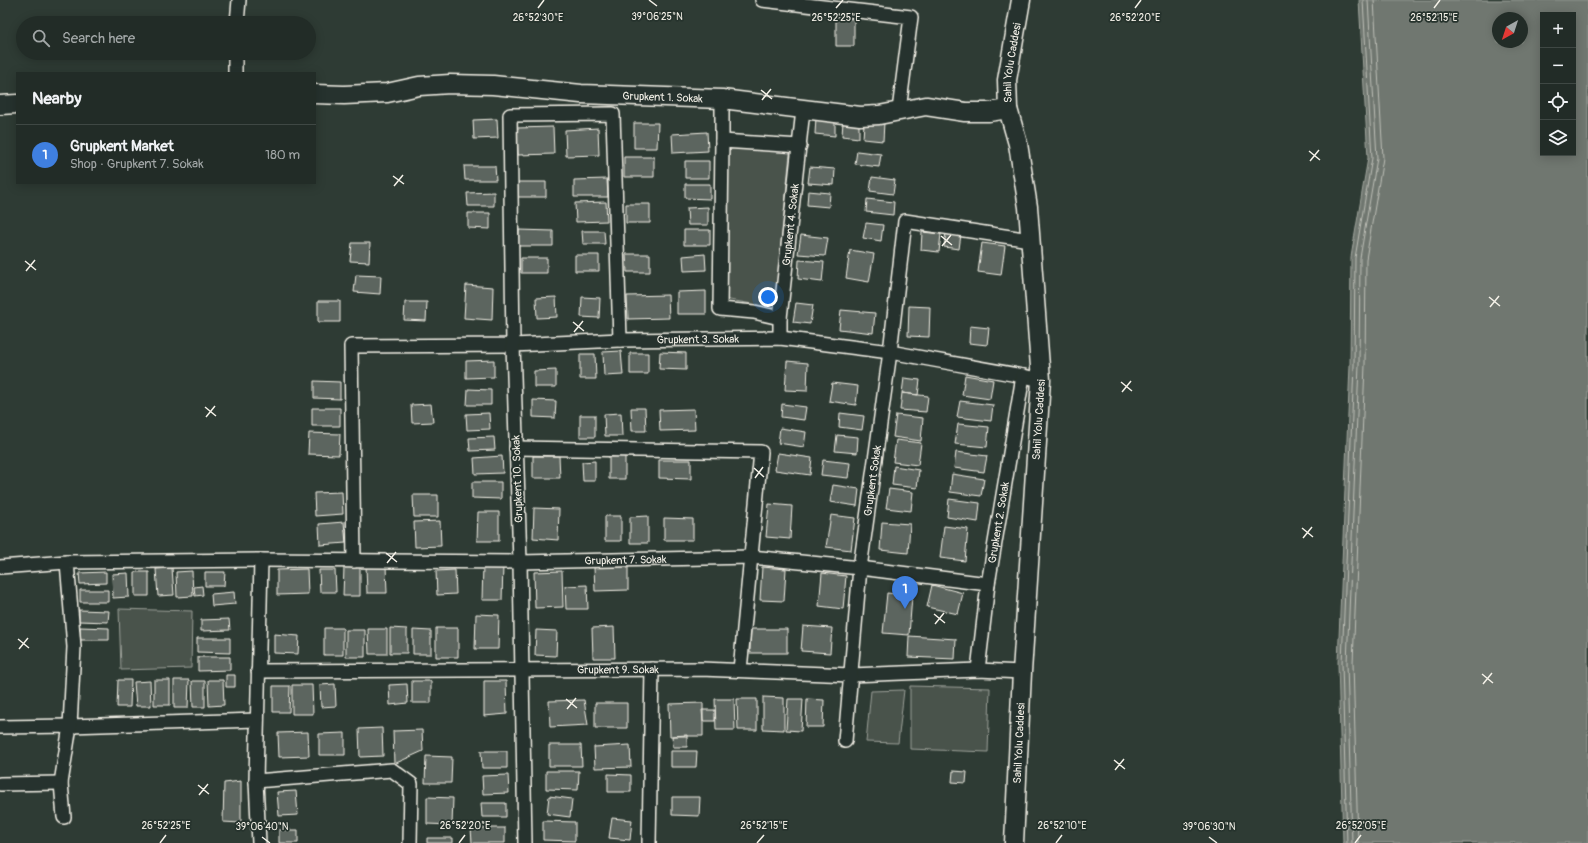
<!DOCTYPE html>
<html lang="en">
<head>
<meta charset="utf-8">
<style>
	body { margin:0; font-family:Pangolin,sans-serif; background:#2a342f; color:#f1f3f6 }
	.controls { position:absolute; right:12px; top:12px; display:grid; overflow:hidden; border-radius:0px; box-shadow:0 2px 10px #0003 }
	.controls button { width:36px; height:36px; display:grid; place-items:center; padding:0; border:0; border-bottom:1px solid #3f4844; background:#222c27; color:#f1f3f6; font:20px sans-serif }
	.compass { position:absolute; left:1492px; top:12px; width:36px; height:36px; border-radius:50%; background:#222c27; box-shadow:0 2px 10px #0003; rotate:219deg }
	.you { position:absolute; left:768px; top:297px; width:14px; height:14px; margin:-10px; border:3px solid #fff; border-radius:50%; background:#1a73e8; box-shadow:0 0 0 6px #1a73e833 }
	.badge { display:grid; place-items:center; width:26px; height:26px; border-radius:50%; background:#ff9aa2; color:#fff; font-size:13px; font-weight:700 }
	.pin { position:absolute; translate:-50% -33px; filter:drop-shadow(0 1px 2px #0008) }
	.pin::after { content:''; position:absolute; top:21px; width:14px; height:12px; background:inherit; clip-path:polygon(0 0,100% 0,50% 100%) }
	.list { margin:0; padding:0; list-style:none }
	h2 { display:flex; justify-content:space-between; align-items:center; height:52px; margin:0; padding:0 16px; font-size:17px }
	h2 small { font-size:13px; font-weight:400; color:#a2a7a7 }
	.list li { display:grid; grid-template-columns:26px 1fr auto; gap:12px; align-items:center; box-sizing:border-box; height:60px; padding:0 16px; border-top:1px solid #3f4844 }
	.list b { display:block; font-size:15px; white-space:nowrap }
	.list p { margin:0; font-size:13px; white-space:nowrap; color:#a2a7a7 }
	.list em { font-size:13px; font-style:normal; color:#a2a7a7 }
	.icon { flex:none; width:22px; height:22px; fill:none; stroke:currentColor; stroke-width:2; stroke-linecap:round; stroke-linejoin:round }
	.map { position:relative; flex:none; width:1588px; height:843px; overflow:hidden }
	.search { position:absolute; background:#222c27; box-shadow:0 2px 10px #0003; left:16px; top:16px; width:300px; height:44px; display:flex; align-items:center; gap:10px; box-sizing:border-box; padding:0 14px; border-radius:22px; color:#a2a7a7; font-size:15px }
	.panel { position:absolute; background:#222c27; box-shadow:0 2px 10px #0003; left:16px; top:72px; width:300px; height:112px; border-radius:0px }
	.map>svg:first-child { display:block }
</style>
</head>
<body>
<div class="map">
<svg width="1588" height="843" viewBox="0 0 1588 843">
	<rect width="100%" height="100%" fill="#2e3b34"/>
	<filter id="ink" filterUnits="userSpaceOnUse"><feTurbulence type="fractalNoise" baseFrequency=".025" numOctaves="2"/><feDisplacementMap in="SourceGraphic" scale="8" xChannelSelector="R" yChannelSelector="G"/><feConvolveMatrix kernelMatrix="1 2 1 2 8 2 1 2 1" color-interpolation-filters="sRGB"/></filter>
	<g filter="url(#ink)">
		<path fill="#48524c" stroke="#9ea29a" d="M728,148L790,152L775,308L724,299Z
			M119,609L192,611L191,668L121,670Z
			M910,686L990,688L988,752L910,749Z
			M904,690L898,743L866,742L871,691Z"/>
		<path fill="#6f7770" stroke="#a4a8a0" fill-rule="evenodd" d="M1359,0H1588V843H1343L1338,663L1350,365L1351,257L1368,158ZM1543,15H1573V153H1543ZM1498,18H1522V42H1498Z"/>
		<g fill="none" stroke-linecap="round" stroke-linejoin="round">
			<path stroke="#bfc0b8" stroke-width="1" d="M1347,843L1342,663L1354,365L1355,258L1372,158L1363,0
				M1352,843L1347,663L1359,365L1360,258L1377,158L1368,0
				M1358,843L1353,663L1365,365L1366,259L1383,158L1374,0"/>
		</g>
		<path fill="#5c655e" stroke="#f4f1e8" d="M836,18L854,19V46H836Z
			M816,117L835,119V136L815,134Z
			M497,119L498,138L474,139L473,120Z
			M843,121L859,122V138L842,136Z
			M884,122L883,141L863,139L864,123Z
			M634,123H658L657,148H634Z
			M553,127L554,154L518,155L517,128Z
			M598,128L599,155L566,156L565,130Z
			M707,132L708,151L673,153L672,134Z
			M857,151L881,154L879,167L855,164Z
			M624,157H654V177H624Z
			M685,161H709V178H685Z
			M464,166H495L496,180H465Z
			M810,167L835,169L834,185L808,183Z
			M872,177L895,180L893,194L870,191Z
			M607,179L608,197H574V180Z
			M516,182H546V197H516Z
			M685,184H710V199L685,198Z
			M808,191L830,193L829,207L807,205Z
			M494,192V206H468L467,193Z
			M867,199L894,202L893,215L866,212Z
			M606,202L607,221L576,222L575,203Z
			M626,204H650V223H626Z
			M708,207V225H688L687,208Z
			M468,213H490V229L468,228Z
			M866,223L883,225L881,241L863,238Z
			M519,230L553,231V246H518Z
			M684,230H710V245H684Z
			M582,231H604L605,244H583Z
			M922,232L941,234L939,252L921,250Z
			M946,232L961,234L959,249L944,247Z
			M801,235L828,238L825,256L798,254Z
			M352,243H370L369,262L350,261Z
			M982,243L1005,246L1001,275L978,272Z
			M850,250L874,254L869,282L846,278Z
			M626,254H650V272H627Z
			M705,254L706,270L684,271L683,256Z
			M575,255H599V271H575Z
			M521,258H547V273H521Z
			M799,260L824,262L822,282L798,279Z
			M356,275L381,276L380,294L354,292Z
			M466,285L493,287L492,320L464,318Z
			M706,291V314H677V292Z
			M668,295L669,318L628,319L627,296Z
			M556,297L557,317L537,318L536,298Z
			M582,297L600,298L599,318L581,317Z
			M318,301H340V322H318Z
			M405,302H427L426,321L404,320Z
			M796,303L813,305L810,324L793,322Z
			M909,306L930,307L929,337L908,336Z
			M841,310L875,313L873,333L839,329Z
			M970,326L989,328L987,345L969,343Z
			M621,351L623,375L604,376L603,352Z
			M660,352L686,353V370L659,369Z
			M630,353H648V374H630Z
			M580,354H595L596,379H580Z
			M494,360V377L466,378V361Z
			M787,361L808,363L807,391L785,390Z
			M556,370V387H534V371Z
			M965,375L993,380L990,399L962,395Z
			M904,378L920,380L918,395L902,393Z
			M314,381L340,382V399L314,398Z
			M832,383L858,386L856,405L829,401Z
			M468,389L491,390V405H467Z
			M902,393L928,396L926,412L900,410Z
			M533,400L556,401L555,418L533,417Z
			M960,401L993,405L991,421L957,417Z
			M431,404L433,422L412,423L411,405Z
			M782,404L806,407L804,420L781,417Z
			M312,408H340V426H312Z
			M631,408H645L646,431H632Z
			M694,409L695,430L660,431L659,410Z
			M489,413L490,429L467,430L466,414Z
			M621,413L622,436H605L604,414Z
			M840,413L864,416L862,430L839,427Z
			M580,415H595V437H580Z
			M896,415L923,418L921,441L893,437Z
			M958,424L989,427L987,447L955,444Z
			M780,428L806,432L804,447L778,443Z
			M309,433L340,434L339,455L308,454Z
			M837,435L858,437L857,453L835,451Z
			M494,437L495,450L470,451L469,438Z
			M896,440L921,443L918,465L893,462Z
			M956,452L987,456L984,472L954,468Z
			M778,453L812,458L810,475L775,470Z
			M502,456L503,473L475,474L474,458Z
			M533,456H559L560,478H533Z
			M625,456V479H609V457Z
			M659,460H691V479L659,478Z
			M823,460L850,463L848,478L821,475Z
			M595,461V481H583L582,462Z
			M894,466L919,470L917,488L892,485Z
			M952,474L984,479L981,496L950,492Z
			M472,482H501V499L472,498Z
			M833,485L859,489L857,506L830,502Z
			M889,489L913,492L911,511L886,508Z
			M342,492L343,514L315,516L314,493Z
			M413,495H438V517H414Z
			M949,499L980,503L978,522L947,517Z
			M769,504L792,506L790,539L766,537Z
			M534,508L559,509L558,540L533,538Z
			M478,512H499V541H477Z
			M831,515L855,518L851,550L826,547Z
			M605,516H621V541H605Z
			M648,516V543H630V517Z
			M664,518L693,519V540H664Z
			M440,521L441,546L415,547L414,522Z
			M344,522L346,543L320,545L319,524Z
			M882,522L910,524L908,553L880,550Z
			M944,526L968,529L965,561L940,558Z
			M483,565H503L502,600H482Z
			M366,566H386L387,593H367Z
			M628,566V590L595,591L594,567Z
			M344,567H360V596H343Z
			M762,567L786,569L784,601L760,600Z
			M172,568L174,595L158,596L156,569Z
			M307,569L308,594L277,595V570Z
			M319,570H335L336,592H320Z
			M455,570L456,594L437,595L436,571Z
			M192,571L193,596L177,597L176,572Z
			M562,571L563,607L535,608L534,572Z
			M106,572V583L80,584L79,573Z
			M135,572H149V596H135Z
			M205,572H225L224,586H205Z
			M128,573L129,597L113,598L112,574Z
			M822,573L846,576L843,609L819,606Z
			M587,585L588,609H566L565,586Z
			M932,585L963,593L958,614L927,607Z
			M202,586L203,595L195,596L194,587Z
			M80,590H108V602H80Z
			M234,592L235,604L212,606L211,594Z
			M887,593L912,596L909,635L883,633Z
			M79,610L109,611L108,622L79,621Z
			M476,614L499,615L498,649H475Z
			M229,619L230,630L201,631V620Z
			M803,626L832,628L830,653L801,651Z
			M80,627L109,628V640H80Z
			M614,627L615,658H593L592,628Z
			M324,628H343V655H324Z
			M390,628L407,629V653H390Z
			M436,628H458V657H436Z
			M368,629H387V654H369Z
			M750,629H787V653H750Z
			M346,630H365V657H346Z
			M413,630L431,631V654H413Z
			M536,630L557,631L556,656L535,655Z
			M274,634L299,636L298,654L274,653Z
			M909,636L956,639L955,659L908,657Z
			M197,638H230V653L197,652Z
			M198,657H230V670L198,671Z
			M226,675H235V687H226Z
			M118,680H131L130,707H117Z
			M154,680H170V705H154Z
			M174,680H189L188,708H174Z
			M208,680H223L224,705L209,706Z
			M150,681L151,706H136L134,682Z
			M192,681H205V707H193Z
			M412,681H431V703H412Z
			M484,681H506L507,714L484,716Z
			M335,684L336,706L321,707L320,685Z
			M407,684L408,703L390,705L389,685Z
			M292,685H312L313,714H292Z
			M273,686H290L289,712H273Z
			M763,697L784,698V730L763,729Z
			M715,699H734L735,730H716Z
			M737,699H757V730H738Z
			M788,699H803L801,731L786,730Z
			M807,699L824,700L823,727H806Z
			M584,700L588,725L550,727L549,701Z
			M595,703H627V728H595Z
			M703,703V736H670L669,704Z
			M702,710H715V721H703Z
			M382,728L383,756L360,757L359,729Z
			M422,730L423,751L394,764L393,731Z
			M308,732L309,756L279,757L278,733Z
			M345,733V755H319V734Z
			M687,735V747H673L672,736Z
			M549,745H581L582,766H549Z
			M630,745L631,767L595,768L594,747Z
			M481,751H507V768H482Z
			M671,751H697L696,767H671Z
			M426,756L452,757L451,783H425Z
			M546,771H579L578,790L546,789Z
			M953,771L967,772L966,783L952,782Z
			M608,774L631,775V792H608Z
			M508,775L509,793L483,794L482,776Z
			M241,781V823L223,822L224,783Z
			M296,791L298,815L279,816L277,792Z
			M549,796L572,799L570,817L547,814Z
			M427,797L453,798L452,825L427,824Z
			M672,797H700L699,816L672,815Z
			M481,803H506V817H482Z
			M612,818L632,820L630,840L609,838Z
			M543,821L575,822V841L543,840Z
			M471,828H505V843H472Z
			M279,830H298V843H279Z
			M427,838H453V843H427Z"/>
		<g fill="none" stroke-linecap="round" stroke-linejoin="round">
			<defs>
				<g id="street">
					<path d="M762,0L911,17L899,110"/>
					<path d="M237,23L239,0"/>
					<path d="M235,73V53"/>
					<path d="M722,99V141"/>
					<path d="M780,318L754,312L720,309L722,141L800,146"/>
					<path id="s1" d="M780,338V318L803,110"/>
					<path d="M516,448L761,452L740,670"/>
					<path id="s2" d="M354,561L351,346L513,345L620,340L780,338L890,352L1023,376L1041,380"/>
					<path d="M0,567L67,562"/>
					<path id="s3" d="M978,670L988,584L1023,376"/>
					<path id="s4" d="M258,671L701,669L851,675L978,670L1022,672"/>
					<path id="s5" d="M257,720L70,726L74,647L67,562L261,560L520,562L751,557L860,568L988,584"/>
					<path d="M0,727L70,726L61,783L64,817"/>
					<path id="s6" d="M845,741L860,568L890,352L905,221L1030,240"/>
					<path d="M256,781L392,770L411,784L410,843"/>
					<path d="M0,784L61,783"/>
					<path d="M259,843L256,781L261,560"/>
					<path d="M525,843L520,562L513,345L510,115L613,114L620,340"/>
					<path d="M649,843L652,669"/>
				</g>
				<g id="secondary">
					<path id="s7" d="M315,94L344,95L387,93L419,86L450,84L493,85L581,94L722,99L860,116L879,115L926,106L965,112H989L1008,109"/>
					<path d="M0,105L17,104"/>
					<path id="s8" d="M1014,843L1022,672L1041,380L1028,207L1018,144L1008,109L1007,80L1021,0"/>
				</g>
			</defs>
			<use href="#street" stroke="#f4f1e8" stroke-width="16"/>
			<use href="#secondary" stroke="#f4f1e8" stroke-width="21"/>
			<use href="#street" stroke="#26332d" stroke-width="13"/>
			<use href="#secondary" stroke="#26332d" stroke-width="18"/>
		</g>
	</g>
	<path fill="none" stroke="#f4f1e8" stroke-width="1.5" d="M649,0L657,6M538,8L544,0M836,8L843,0M1135,8L1141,0M1434,8L1440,0M761,90L772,99M762,100L771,89M1309,151L1320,160M1310,161L1319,150M393,176L404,184M394,186L403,175M941,236L952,245M942,246L951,235M25,261L36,270M26,271L35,260M1489,297L1500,306M1490,307L1499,296M573,322L584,331M574,332L583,321M1121,382L1132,391M1122,392L1131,381M205,407L216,416M206,417L215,406M754,468L764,477M755,478L763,467M1302,528L1313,537M1303,538L1312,527M386,553L397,562M387,563L396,552M934,614L945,623M935,624L944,613M18,639L29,648M19,649L28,638M1482,674L1493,683M1483,684L1492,673M566,699L577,708M567,709L576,698M1114,760L1125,769M1115,770L1124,759M198,785L209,794M199,795L208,784M262,837L270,843M1209,837L1217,843M160,843L166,835M459,843L465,835M757,843L764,835M1056,843L1062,835M1355,843L1361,835"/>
	<g text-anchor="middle" stroke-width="3.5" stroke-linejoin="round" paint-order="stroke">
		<g font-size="11" fill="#f4f1e8" stroke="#26332d">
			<text dy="4" stroke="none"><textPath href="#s8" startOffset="784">Sahil Yolu Caddesi</textPath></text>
			<text dy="4" stroke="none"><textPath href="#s7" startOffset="349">Grupkent 1. Sokak</textPath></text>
			<text dy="4" stroke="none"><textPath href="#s1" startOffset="114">Grupkent 4. Sokak</textPath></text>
			<text dy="4" stroke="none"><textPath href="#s2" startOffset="562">Grupkent 3. Sokak</textPath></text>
			<text dy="4" stroke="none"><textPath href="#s8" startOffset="424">Sahil Yolu Caddesi</textPath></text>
			<text transform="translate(517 479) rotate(-92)" y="4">Grupkent 10. Sokak</text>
			<text dy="4" stroke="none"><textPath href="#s6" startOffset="262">Grupkent Sokak</textPath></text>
			<text dy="4" stroke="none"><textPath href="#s3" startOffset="149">Grupkent 2. Sokak</textPath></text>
			<text dy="4" stroke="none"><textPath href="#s5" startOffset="910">Grupkent 7. Sokak</textPath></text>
			<text dy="4" stroke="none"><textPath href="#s4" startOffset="360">Grupkent 9. Sokak</textPath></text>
			<text dy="4" stroke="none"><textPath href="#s8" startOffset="100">Sahil Yolu Caddesi</textPath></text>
		</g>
	</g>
	<g font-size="10" text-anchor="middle" fill="#f4f1e8" stroke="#26332d" stroke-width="3.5" stroke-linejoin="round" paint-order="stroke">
		<text x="657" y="20">39°06'25"N</text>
		<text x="538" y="21">26°52'30"E</text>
		<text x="836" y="21">26°52'25"E</text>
		<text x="1135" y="21">26°52'20"E</text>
		<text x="1434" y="21">26°52'15"E</text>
		<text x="166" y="829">26°52'25"E</text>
		<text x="465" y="829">26°52'20"E</text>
		<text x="764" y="829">26°52'15"E</text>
		<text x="1062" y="829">26°52'10"E</text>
		<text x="1361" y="829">26°52'05"E</text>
		<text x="262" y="830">39°06'40"N</text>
		<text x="1209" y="830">39°06'30"N</text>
	</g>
</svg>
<div class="controls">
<button>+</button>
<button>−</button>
<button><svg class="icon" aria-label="locate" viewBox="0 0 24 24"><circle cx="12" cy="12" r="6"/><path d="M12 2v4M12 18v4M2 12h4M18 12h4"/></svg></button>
<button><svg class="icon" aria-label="layers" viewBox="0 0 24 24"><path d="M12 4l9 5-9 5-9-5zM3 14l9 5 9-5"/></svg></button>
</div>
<svg class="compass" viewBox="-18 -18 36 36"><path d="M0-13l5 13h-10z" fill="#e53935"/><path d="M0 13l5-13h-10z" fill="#a2a7a7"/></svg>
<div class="you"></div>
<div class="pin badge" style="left:905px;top:609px;background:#3f7fe0">1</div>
<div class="search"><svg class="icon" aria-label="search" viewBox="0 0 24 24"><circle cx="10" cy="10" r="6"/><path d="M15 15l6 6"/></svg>Search here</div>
<section class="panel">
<h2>Nearby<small></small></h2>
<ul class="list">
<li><span class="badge" style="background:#3f7fe0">1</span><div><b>Grupkent Market</b><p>Shop · Grupkent 7. Sokak</p></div><em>180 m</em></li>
</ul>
</section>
</div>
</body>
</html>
